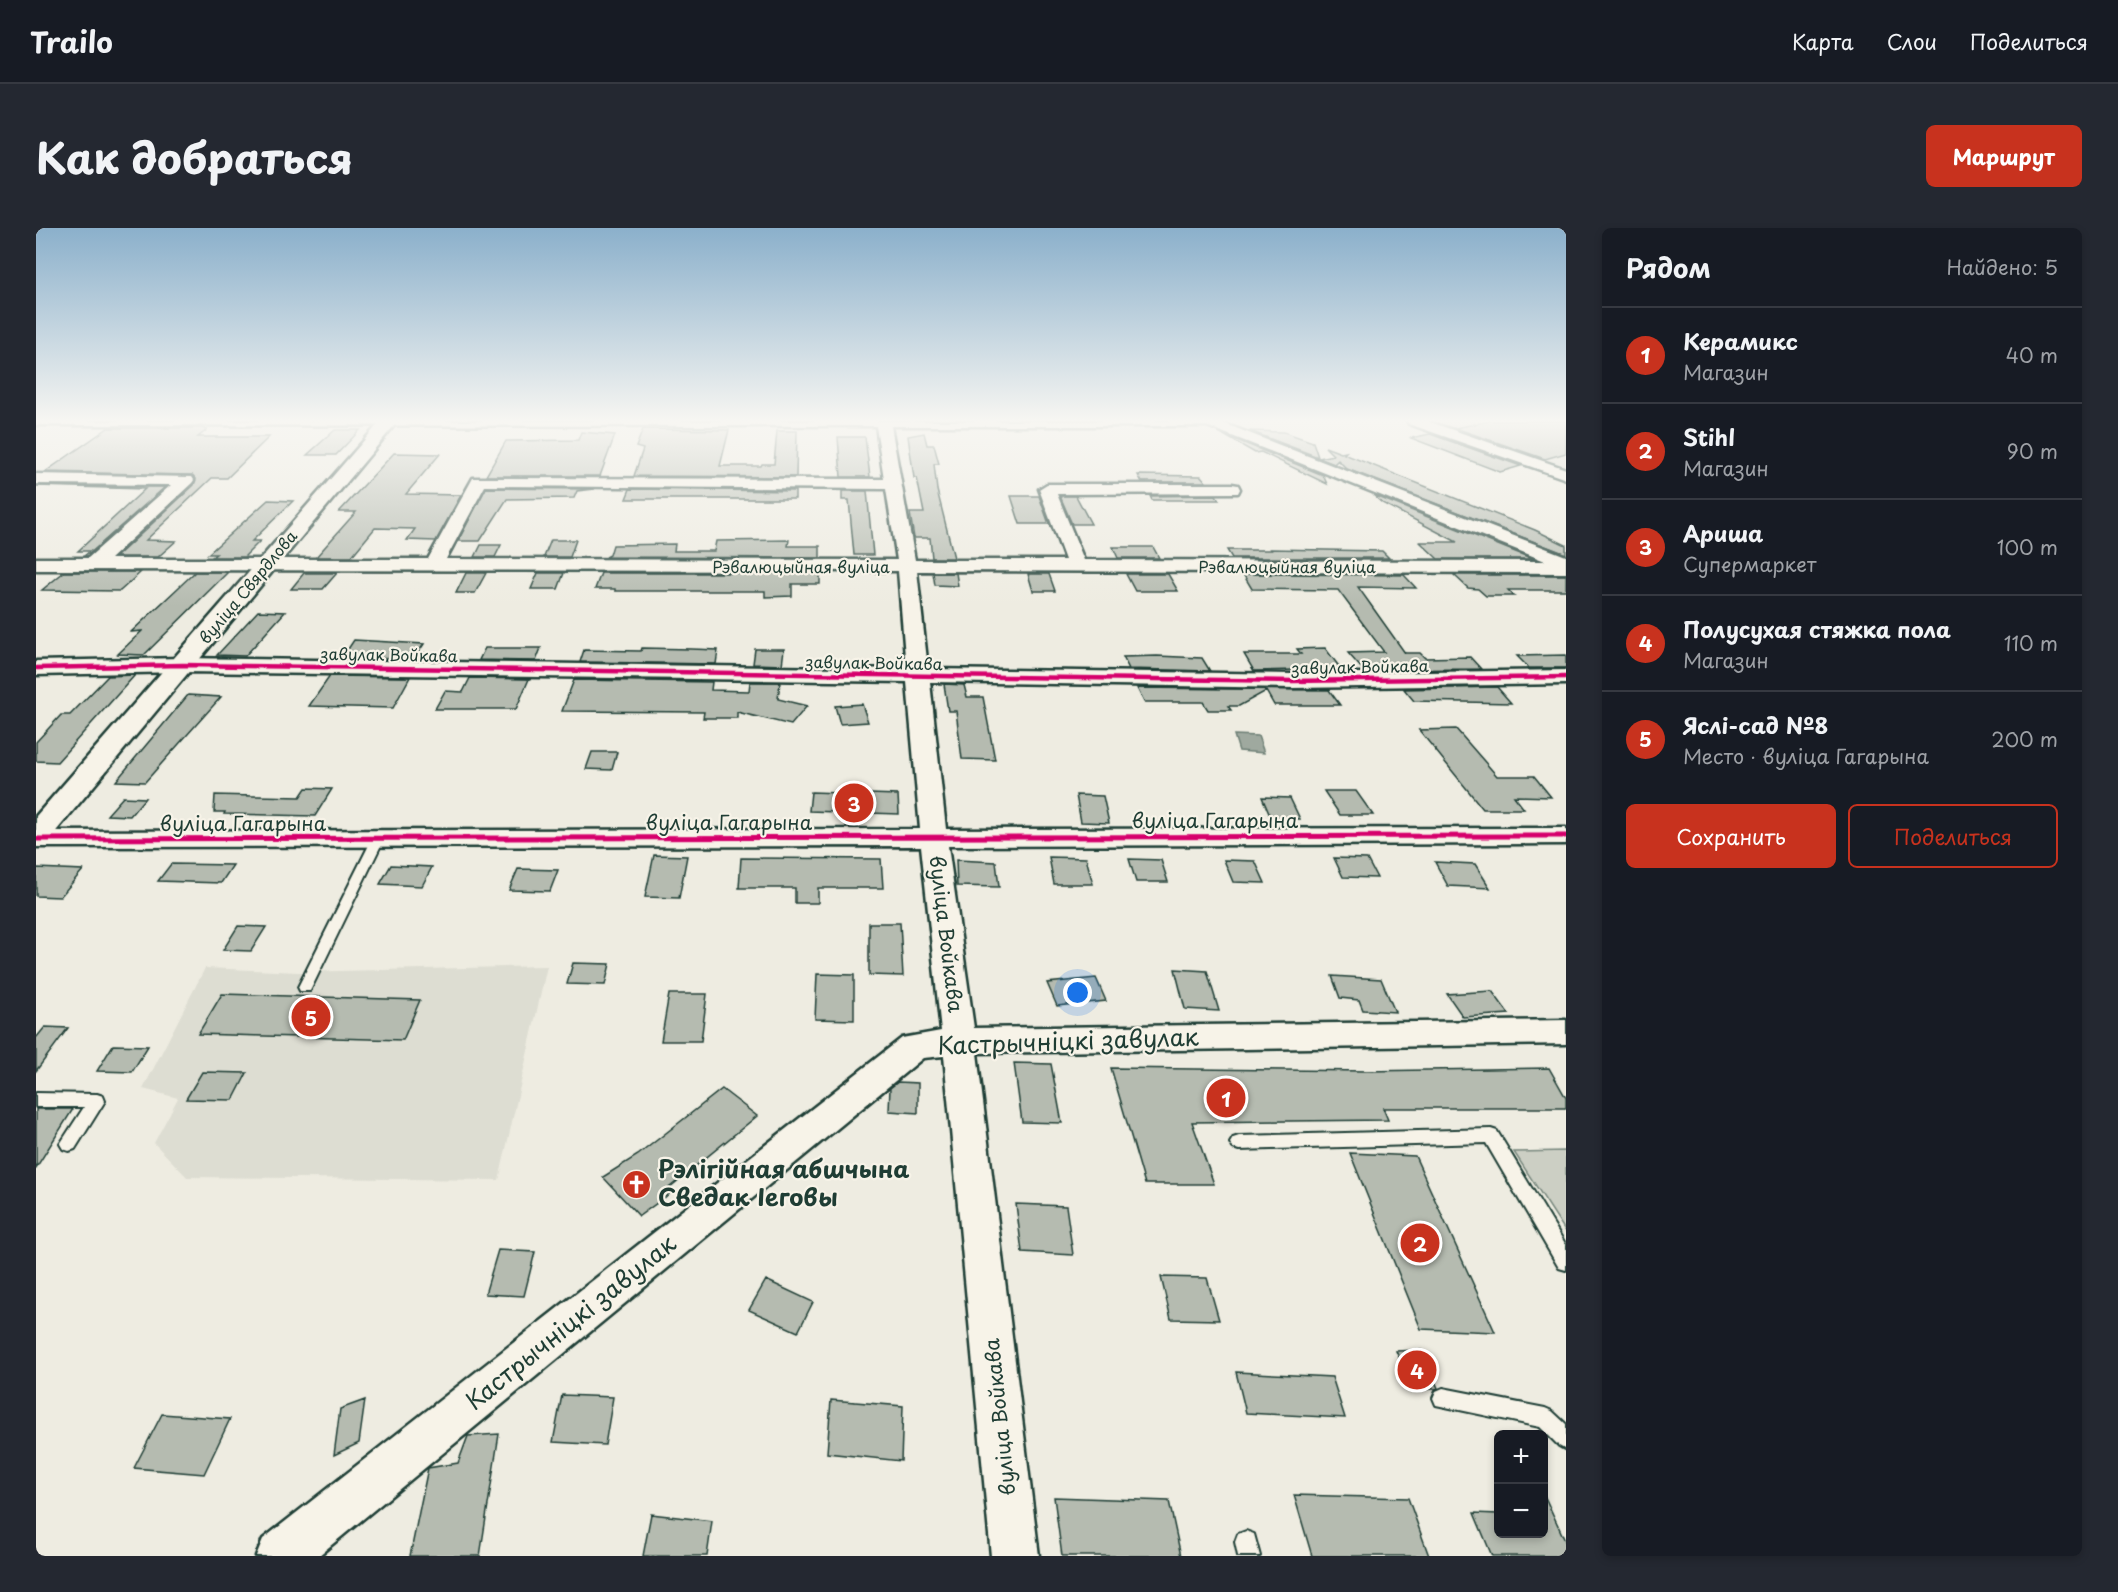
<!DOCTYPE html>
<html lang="ru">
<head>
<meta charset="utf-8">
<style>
	body { margin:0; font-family:"Playpen Sans",sans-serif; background:#242831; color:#f1f3f6 }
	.controls { position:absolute; right:18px; bottom:18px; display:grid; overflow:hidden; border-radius:9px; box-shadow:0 3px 9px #0003 }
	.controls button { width:54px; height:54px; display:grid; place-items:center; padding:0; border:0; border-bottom:2px solid #363941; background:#171b24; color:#f1f3f6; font:30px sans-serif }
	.you { position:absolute; left:1042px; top:765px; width:21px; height:21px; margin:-15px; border:4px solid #fff; border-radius:50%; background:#1a73e8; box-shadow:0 0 0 9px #1a73e833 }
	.badge { display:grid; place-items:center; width:39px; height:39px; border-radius:50%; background:#c8321e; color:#fff; font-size:20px; font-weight:700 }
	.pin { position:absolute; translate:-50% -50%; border:3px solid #fff; box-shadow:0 2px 6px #0006 }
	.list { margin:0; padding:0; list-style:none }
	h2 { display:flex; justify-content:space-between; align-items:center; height:78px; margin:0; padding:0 24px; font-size:26px }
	h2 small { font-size:20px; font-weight:400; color:#9ea1a6 }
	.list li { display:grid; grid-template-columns:39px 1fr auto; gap:18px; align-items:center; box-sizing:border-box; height:96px; padding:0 24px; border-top:2px solid #363941 }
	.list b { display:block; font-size:22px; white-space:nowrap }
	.list p { margin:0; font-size:20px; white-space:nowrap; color:#9ea1a6 }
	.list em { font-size:20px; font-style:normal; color:#9ea1a6 }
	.actions { display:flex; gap:12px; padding:18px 24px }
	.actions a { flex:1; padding:14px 0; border:2px solid #c8321e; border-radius:9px; text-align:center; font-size:21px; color:#c8321e }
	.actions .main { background:#c8321e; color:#fff }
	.map { position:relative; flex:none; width:1530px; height:1328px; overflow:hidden; border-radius:9px }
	header { display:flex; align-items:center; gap:36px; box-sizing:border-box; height:84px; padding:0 30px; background:#171b24; border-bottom:2px solid #363941 }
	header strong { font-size:28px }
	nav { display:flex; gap:33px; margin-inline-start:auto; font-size:21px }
	.intro { display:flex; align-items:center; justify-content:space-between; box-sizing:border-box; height:144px; padding:0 36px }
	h1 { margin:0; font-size:42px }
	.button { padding:15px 27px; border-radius:9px; background:#c8321e; color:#fff; font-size:21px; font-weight:700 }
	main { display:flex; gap:36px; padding:0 36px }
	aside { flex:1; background:#171b24; border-radius:9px; box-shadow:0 3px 9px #0003 }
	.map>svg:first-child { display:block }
</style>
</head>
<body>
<header>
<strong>Trailo</strong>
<nav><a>Карта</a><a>Слои</a><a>Поделиться</a></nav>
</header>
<div class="intro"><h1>Как добраться</h1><a class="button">Маршрут</a></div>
<main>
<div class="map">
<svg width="1530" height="1328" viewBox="0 0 1530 1328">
	<rect width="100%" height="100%" fill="#eeece1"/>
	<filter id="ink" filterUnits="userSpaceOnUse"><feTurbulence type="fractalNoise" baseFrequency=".0167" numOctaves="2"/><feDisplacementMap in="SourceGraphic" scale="12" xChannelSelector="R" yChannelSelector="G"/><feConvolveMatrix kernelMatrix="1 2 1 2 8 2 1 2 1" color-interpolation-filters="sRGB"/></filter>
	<g filter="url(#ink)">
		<path fill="#ddddd2" d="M1391,193H1530V240L1503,232Z
			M511,738L463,952L151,949L118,915L142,870L107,861L169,740L262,744Z"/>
		<path fill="#cccfc4" stroke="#76867c" stroke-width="1.5" d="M1530,923V1004L1478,924Z"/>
		<path fill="#9fa99f" stroke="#6c7e74" stroke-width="1.5" d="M1198,507L1222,508L1228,525L1203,523Z"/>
		<path fill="#b5bbb0" stroke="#1f3d34" stroke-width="1.5" d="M1454,193H1530V225L1509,231L1419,200Z
			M72,200H166L171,202L162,209H233L191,250H176L110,312L140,313L122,329H80L158,257L160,251L156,247L9,244Z
			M607,201L693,202L684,238H725L726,236H738L741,203H761L760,249L598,248L607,221L600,219Z
			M299,202H324L300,227H271Z
			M1214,203L1248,204L1277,214L1282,229Z
			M545,204L579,207L564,248H450L470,213L542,212Z
			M888,205L891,217H898L903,236H898L901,262L918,330H896L894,310H878L874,285H888L881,250H878L872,208Z
			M1186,206L1287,247L1291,256L1225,224L1219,225Z
			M1394,206L1485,238L1464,244L1375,210Z
			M802,209H829L834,249H805Z
			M1289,219L1305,225L1310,224L1308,226L1499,302L1530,317V326L1311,241L1302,232L1298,236L1283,230L1297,227Z
			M358,225L404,226L370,266L425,267L400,313L371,312L379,301L339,300L315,329H280L320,284H303Z
			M1102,247L1165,248L1170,254H1106Z
			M0,258L129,259L51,328H48L54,323H42L109,261Z
			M450,260L559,261L541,263L538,270L471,271L444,313H422Z
			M594,261L759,263V271H590Z
			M806,263H831L837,327H818L813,272H806Z
			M1180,267L1183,272H1116L1114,268Z
			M1337,267L1497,331H1402L1384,314H1421L1346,275Z
			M975,268H1003L1013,296H984Z
			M1024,268H1040L1055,296H1036Z
			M232,272L257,273L216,313H224L208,329H176L180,326H172Z
			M515,312H540L534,329H508Z
			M753,312L752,318H784V330L570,329L574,327L577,317L639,316L638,323H678L680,313Z
			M445,317H465L459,329H439Z
			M1077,319H1117L1123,330H1082Z
			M1234,321L1346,323L1353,330H1196L1191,322H1235Z
			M28,344H105L84,363L6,362Z
			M159,344H192L108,427L82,426L106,403L95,404Z
			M268,345H301L287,361H255Z
			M430,345H450L439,365H420Z
			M502,345H528L522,361H495Z
			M565,345H784V356H756V368L729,369V363H579V361H559Z
			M897,345H920L922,358L899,357Z
			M992,346H1013L1019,363H997Z
			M1090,346H1132L1142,363H1099Z
			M1207,346L1368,347L1380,360L1322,359L1369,425H1384L1389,430L1434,429L1445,441L1327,442L1312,425L1348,424L1302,362L1216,361Z
			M1418,347H1530V362H1472L1478,368H1450L1442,361L1432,360Z
			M222,383L249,384L209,428L181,427Z
			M318,412L388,416L382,425H388L385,431L306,430Z
			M449,420H505L500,433L443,432Z
			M606,420L655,421L682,422L680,436L544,434L548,422L605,423Z
			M1289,420L1305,441L1218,443L1208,426H1265L1261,421Z
			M719,421H748L746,437L717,436Z
			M1530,427V440H1493L1481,428Z
			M1121,428L1166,430L1174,443L1093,441L1087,429Z
			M99,447L21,534L0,533V514L25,487H34L72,448Z
			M294,448L374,449L357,480L273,478Z
			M434,450L493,451L480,481H399L409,463L427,464Z
			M538,452L676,454L675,462L713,463L714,454H744L742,471L771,478L755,497L701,484V490H667L668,484L526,483Z
			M908,456L928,457L931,469H947L959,532L926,531L920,483H912Z
			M1461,459L1475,475L1378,473L1368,461Z
			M1101,460L1293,462L1304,477H1238L1230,463L1203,478H1192L1195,482H1172L1167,474H1108Z
			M152,467L185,469L109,554L80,553Z
			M826,476L832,494L804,496L799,478Z
			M1420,501L1461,548H1498L1515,569L1478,568L1488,581H1447L1383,502Z
			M556,524H581L576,542L550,541Z
			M270,560L296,561L279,588L188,586L189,584H178L179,567L264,569Z
			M1288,563H1320L1337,587H1304Z
			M775,564L862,567L863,586L773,583Z
			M1040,567L1067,568L1073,595L1045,594Z
			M87,569L109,570L94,588L71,587Z
			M1226,569L1254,570L1264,591L1235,590Z
			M618,627L651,628L643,670L609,669Z
			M1013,629L1050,630L1057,656H1018Z
			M705,630L845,631L847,660H782V675H759V660H703Z
			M1298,630L1331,631L1341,650L1307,649Z
			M1093,631L1125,632L1132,654H1100Z
			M920,632L960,634L963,659L921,658Z
			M1188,632L1219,633L1229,655L1197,654Z
			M1399,634L1439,636L1454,660L1412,658Z
			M135,636L197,637L185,655L122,653Z
			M355,637L396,639L386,658L344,656Z
			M0,640L47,642L24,669L0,668Z
			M482,641L522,642L514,663L473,662Z
			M833,695H864L867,748L833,747Z
			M202,698L230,699L215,723L187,722Z
			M537,735L574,736L569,757L531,756Z
			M1139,741L1171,743L1183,783L1149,781Z
			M781,746L818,747V792L779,791Z
			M1296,748L1345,751L1359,784L1327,782L1323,772L1304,770Z
			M1060,750L1070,773L1021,778L1011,755Z
			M1456,763L1473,786L1427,789L1411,766Z
			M186,766L384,772L367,812L162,806Z
			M633,766H671L665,813H625Z
			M9,799L32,800L0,843V810Z
			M77,817L112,818L96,844L61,843Z
			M978,835L1015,836L1026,895L986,894Z
			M1075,840L1331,843L1513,840L1530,870V880H1347L1352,892L1156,894L1178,956H1109Z
			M166,844L211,845L197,872L150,871Z
			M862,854L882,855V885L853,883L854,860Z
			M686,861L721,888L633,960L636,964L603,988L567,949L602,927Z
			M0,881H37L0,940Z
			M1314,925L1379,928L1459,1104L1385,1101Z
			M980,976L1030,978L1037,1027L986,1024Z
			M462,1022L499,1024L488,1068L449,1066Z
			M1125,1049L1171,1050L1183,1092L1135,1091Z
			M730,1052L777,1074L762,1104L713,1082Z
			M1385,1122L1402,1160L1399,1161H1377L1360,1123Z
			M1200,1144L1296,1149L1309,1190L1210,1185Z
			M526,1167L577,1169L569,1217L517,1214Z
			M329,1172L323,1215L298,1227L304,1181Z
			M795,1172L867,1178L865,1233L791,1225Z
			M126,1186L194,1191L168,1246L98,1240Z
			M463,1206L444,1328H374L392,1240L422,1235L432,1208Z
			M1258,1267L1372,1270L1393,1328H1276Z
			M1508,1267L1530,1315V1328H1456L1438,1285L1462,1286V1305H1508Z
			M1018,1269L1133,1273L1145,1328H1026Z
			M615,1286L676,1293L671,1328H607Z"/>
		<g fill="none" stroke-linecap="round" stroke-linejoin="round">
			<defs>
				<path id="lane" d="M341,609L347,613L276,759L274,763H264L262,759L335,613Z
					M0,865L61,866L67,868L69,873L39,921L33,923L27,921L24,916L48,879H0Z
					M1455,901L1461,903L1530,1017V1042L1523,1040L1450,915L1203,922L1197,920L1194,915L1197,910L1203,908Z
					M1407,1160L1509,1180L1516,1183L1530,1196V1222L1523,1218L1504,1199L1400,1177L1397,1170L1400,1163Z
					M1210,1303L1218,1306L1224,1328H1202L1199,1314L1202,1306Z"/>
				<path id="street" d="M0,193H1182L1530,328V345L881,343L892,441L1257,446L1530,442V456L1257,460L894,454L910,601L1530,600V616L912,618L938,800L1530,792V816L941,825L1003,1328H955L908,828L887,830L282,1328H220L227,1311L866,810L905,803L885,618L0,619V603L884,601L871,454L147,444L0,447V433L147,430L870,441L862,343L0,342V330H52L135,257L0,256V246L156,249L158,252L156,255L74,331H392L437,250L848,251L840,198L0,197ZM855,198H1171L1509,333L1048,332L1021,266L1202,265L1204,261L1202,257L1196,256H1011L1003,261L1029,332H879ZM449,258L850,261L861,332L410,331Z
					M1371,193H1391L1530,241V251L1373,196Z"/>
				<path id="secondary" d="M345,193H362L11,614L0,617V588Z"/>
			</defs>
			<use href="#lane" stroke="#1f3d34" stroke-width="4"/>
			<use href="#street" stroke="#1f3d34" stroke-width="5"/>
			<use href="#secondary" stroke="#1f3d34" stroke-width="5"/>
			<use href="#lane" fill="#f7f3e8" fill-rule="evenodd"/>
			<use href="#street" fill="#f7f3e8" fill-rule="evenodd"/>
			<use href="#secondary" fill="#f7f3e8" fill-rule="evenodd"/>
			<defs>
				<path id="cycleway-far1" d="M0,440L147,437L1257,453L1530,449"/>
				<path id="cycleway" d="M0,611L1530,608"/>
			</defs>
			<use href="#cycleway-far1" stroke="#f7f3e8" stroke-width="8"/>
			<use href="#cycleway" stroke="#f7f3e8" stroke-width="9"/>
			<use href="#cycleway-far1" stroke="#d6006c" stroke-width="4.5"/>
			<use href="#cycleway" stroke="#d6006c" stroke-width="5"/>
		</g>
	</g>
	<linearGradient id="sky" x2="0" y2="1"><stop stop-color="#8bb0cb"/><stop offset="0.51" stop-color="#f7f6f2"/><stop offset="1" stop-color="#f7f6f2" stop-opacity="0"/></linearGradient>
	<rect width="1530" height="378" fill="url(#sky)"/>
	<defs>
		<symbol id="church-disc" viewBox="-11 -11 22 22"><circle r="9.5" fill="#c8321e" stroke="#f7f3e8"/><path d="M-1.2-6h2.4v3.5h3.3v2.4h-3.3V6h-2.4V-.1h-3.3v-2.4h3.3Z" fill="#fff"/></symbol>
	</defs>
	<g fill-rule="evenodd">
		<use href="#church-disc" x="584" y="940" width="33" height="33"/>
	</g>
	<g text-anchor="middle" stroke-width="4.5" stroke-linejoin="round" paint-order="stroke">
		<g font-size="16" fill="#1f3d34" stroke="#f7f3e8">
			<text x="765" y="345">Рэвалюцыйная вуліца</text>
			<text x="1251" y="345">Рэвалюцыйная вуліца</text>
			<text transform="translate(212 359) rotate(-50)" y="6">вуліца Свярдлова</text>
			<text transform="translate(353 427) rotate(1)" y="6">завулак Войкава</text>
			<text transform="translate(838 435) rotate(1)" y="6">завулак Войкава</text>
			<text transform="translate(1324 439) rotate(-1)" y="6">завулак Войкава</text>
		</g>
		<g font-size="20" fill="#1f3d34" stroke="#f7f3e8">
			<text x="1179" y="600">вуліца Гагарына</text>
			<text x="693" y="602">вуліца Гагарына</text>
			<text x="207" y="603">вуліца Гагарына</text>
			<text transform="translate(910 706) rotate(83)" y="7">вуліца Войкава</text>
			<text transform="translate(964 1189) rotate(-96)" y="7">вуліца Войкава</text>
		</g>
		<g font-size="24" fill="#1f3d34" stroke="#f7f3e8">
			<text transform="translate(1032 814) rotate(-2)" y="8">Кастрычніцкі завулак</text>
			<text transform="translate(535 1095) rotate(-39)" y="8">Кастрычніцкі завулак</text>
		</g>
		<g font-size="24" font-weight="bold" fill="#1f3d34" stroke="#f7f3e8" text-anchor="start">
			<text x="622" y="950">Рэлігійная абшчына<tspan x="622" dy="28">Сведак Iеговы</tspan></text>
		</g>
	</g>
</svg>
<div class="controls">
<button>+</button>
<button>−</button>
</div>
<div class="you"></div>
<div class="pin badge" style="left:1190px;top:870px">1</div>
<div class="pin badge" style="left:1384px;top:1015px">2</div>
<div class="pin badge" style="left:818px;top:575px">3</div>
<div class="pin badge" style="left:1381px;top:1142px">4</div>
<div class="pin badge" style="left:275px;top:789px">5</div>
</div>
<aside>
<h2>Рядом<small>Найдено: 5</small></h2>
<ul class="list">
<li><span class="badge">1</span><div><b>Керамикс</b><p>Магазин</p></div><em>40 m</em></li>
<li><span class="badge">2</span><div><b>Stihl</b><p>Магазин</p></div><em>90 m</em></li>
<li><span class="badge">3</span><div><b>Ариша</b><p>Супермаркет</p></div><em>100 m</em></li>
<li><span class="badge">4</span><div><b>Полусухая стяжка пола</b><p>Магазин</p></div><em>110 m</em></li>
<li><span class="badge">5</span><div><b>Яслі-сад №8</b><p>Место · вуліца Гагарына</p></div><em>200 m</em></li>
</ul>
<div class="actions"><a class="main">Сохранить</a><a>Поделиться</a></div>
</aside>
</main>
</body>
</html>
